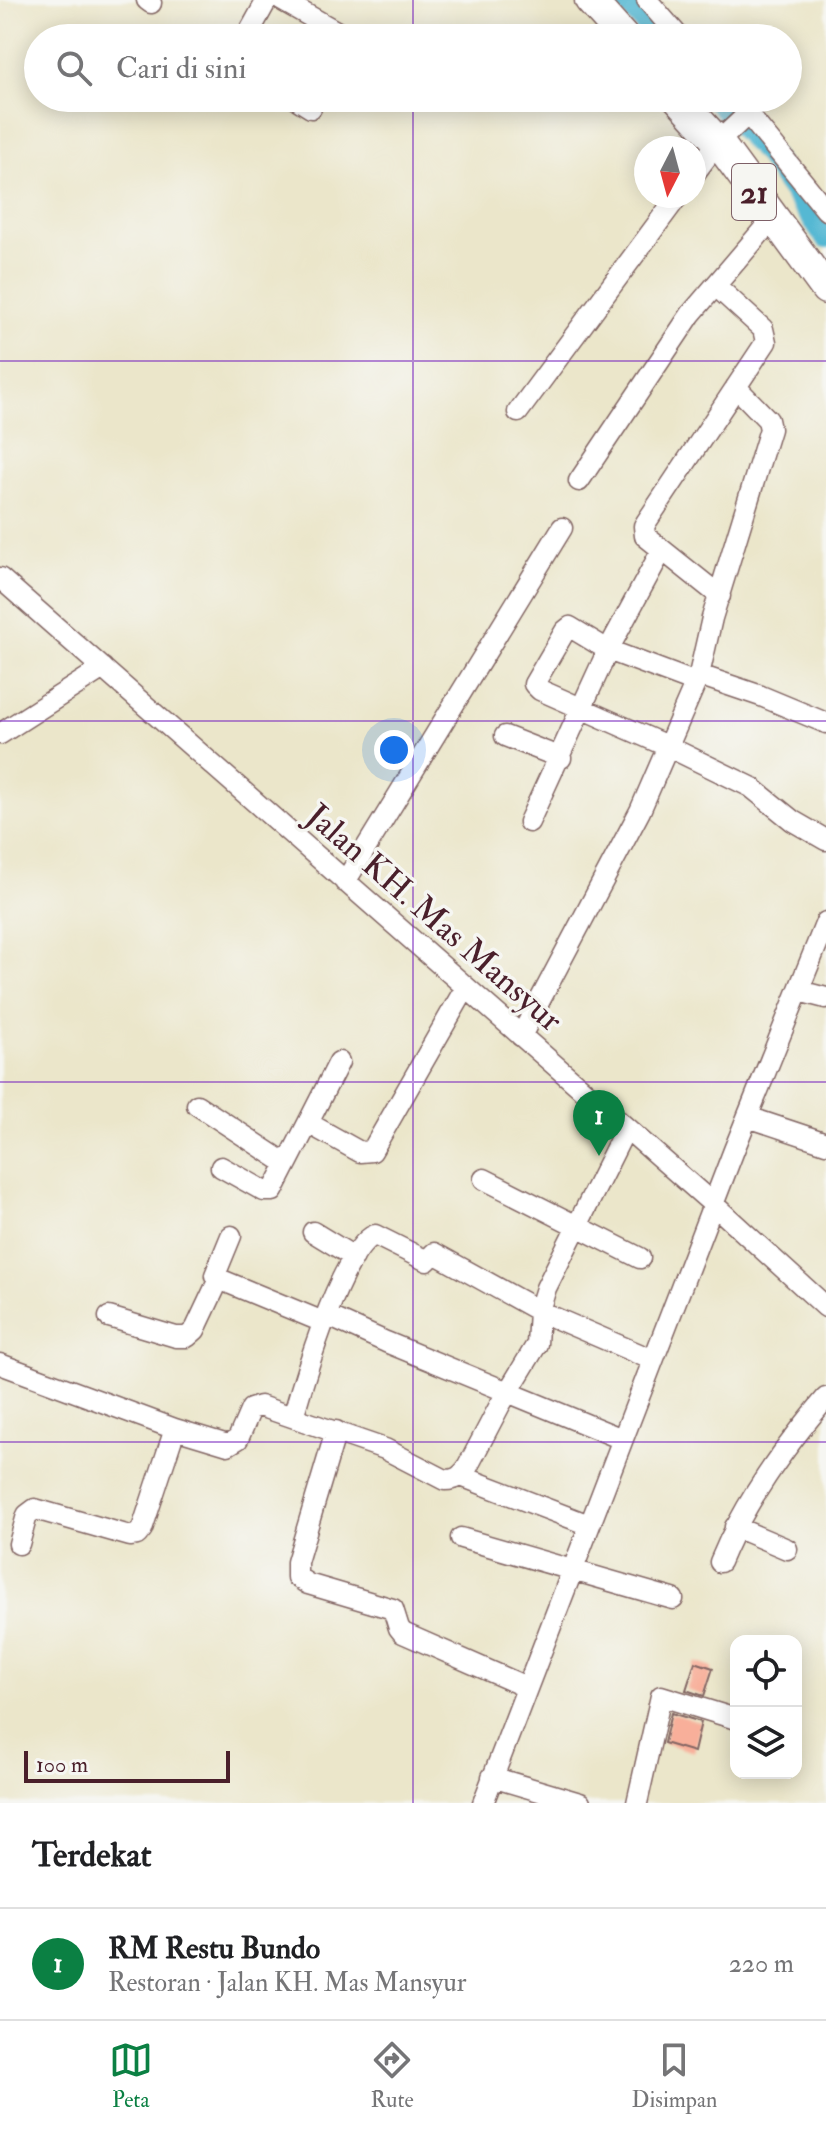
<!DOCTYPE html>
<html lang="id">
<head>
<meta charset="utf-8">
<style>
	body { margin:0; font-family:"IM FELL Double Pica",serif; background:#f2f2f2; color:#202124 }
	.controls { position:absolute; right:24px; bottom:24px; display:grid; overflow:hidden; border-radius:16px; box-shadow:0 4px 20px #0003 }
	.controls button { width:72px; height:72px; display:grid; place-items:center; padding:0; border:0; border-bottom:2px solid #e0e0e0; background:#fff; color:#202124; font:40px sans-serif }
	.compass { position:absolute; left:634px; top:136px; width:72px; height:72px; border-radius:50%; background:#fff; box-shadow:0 4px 20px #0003; rotate:186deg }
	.scale { position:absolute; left:24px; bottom:20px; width:206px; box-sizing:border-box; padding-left:8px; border:4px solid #4a1f2b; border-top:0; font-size:22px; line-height:28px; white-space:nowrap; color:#4a1f2b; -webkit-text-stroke:6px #f6f6f2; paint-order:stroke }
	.you { position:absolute; left:394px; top:750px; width:28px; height:28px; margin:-20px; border:6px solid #fff; border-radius:50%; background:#1a73e8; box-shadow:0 0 0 12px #1a73e833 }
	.badge { display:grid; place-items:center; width:52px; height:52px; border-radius:50%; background:#0b8043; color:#fff; font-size:26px; font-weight:700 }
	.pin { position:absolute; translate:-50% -66px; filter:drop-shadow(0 2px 4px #0008) }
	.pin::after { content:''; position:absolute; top:42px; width:28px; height:24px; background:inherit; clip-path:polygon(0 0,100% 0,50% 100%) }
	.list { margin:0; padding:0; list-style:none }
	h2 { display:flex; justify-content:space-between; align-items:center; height:104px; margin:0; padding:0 32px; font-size:34px }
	h2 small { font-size:26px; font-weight:400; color:#757577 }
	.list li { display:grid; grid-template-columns:52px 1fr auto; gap:24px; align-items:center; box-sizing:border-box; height:112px; padding:0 32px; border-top:2px solid #e0e0e0 }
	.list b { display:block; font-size:30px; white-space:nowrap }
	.list p { margin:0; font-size:26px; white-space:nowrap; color:#757577 }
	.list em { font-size:26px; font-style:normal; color:#757577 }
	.icon { flex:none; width:44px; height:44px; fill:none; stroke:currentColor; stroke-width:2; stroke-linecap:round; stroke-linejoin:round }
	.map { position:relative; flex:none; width:826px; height:1803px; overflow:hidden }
	.search { position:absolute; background:#fff; box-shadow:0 4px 20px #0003; left:24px; right:24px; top:24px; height:88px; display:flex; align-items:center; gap:20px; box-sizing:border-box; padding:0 28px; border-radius:44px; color:#757577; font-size:30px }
	.sheet { height:216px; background:#fff }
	nav { display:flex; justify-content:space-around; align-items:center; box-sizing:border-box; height:112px; border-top:2px solid #e0e0e0; background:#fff; font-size:22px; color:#757577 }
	nav a { display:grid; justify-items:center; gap:4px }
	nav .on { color:#0b8043 }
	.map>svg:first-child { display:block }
</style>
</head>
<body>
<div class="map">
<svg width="826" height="1803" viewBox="0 0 826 1803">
	<rect width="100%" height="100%" fill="#f6f6f2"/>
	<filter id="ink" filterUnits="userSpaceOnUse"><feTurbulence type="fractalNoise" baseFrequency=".0125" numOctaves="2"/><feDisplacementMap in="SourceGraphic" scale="16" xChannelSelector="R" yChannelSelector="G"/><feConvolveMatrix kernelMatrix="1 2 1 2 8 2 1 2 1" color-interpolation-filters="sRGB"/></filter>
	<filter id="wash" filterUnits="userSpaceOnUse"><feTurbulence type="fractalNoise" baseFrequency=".006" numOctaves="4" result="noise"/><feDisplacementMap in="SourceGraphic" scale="32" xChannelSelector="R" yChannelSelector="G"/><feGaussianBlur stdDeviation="1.8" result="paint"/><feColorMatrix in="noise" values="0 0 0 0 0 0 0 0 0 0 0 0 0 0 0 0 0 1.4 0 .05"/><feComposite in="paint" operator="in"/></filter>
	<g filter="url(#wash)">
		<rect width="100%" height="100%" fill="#ebe6ca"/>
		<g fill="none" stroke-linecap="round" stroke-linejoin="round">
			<path stroke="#55b8d3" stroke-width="24" d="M625,0L660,38
				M716,98L768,154L826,236"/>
		</g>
		<g id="blocks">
			<path fill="#f8af9a" d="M695,1662L713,1668L704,1696L686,1690Z
				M671,1713L701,1722L694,1752L664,1743Z"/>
		</g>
	</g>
	<g filter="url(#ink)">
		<use href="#blocks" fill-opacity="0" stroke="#826563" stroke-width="2"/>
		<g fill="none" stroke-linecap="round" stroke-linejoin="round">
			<defs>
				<path id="minor" d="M147,0L151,3
					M281,0L348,38
					M647,0L680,38
					M246,38L267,0
					M295,98L311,108
					M735,98L826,210
					M694,174L718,142L749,113
					M716,286L763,329L766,342L647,521L644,526L645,536L720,596
					M518,412L678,196
					M579,481L691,314L773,218
					M0,578L713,1204L826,1307
					M699,675L761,696L826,723
					M696,683L608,650L570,627L565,631L534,684L540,690L669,747L751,787L793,821L826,840
					M0,734L103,668
					M505,736L561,758
					M529,822L608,650L662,550
					M345,882L562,528
					M799,991L826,998
					M521,1036L640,811L699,675L712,618L770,429L768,420L736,387
					M197,1105L287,1164
					M748,1117L826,1143
					M308,1123L339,1062
					M221,1167L264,1191H273L308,1123L360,1152L372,1151L466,987
					M484,1179L640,1258
					M313,1232L354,1257
					M231,1236L215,1275L219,1279L323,1322
					M326,1315L386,1342L622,1439
					M109,1317L176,1337H187L195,1330L219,1279
					M0,1364L175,1429L228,1445L238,1439L251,1409L260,1406L385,1449L445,1480C456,1480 460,1477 467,1468L500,1405L537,1344L539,1311L546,1288L626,1128
					M293,1417C303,1382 342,1247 375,1235L427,1261L434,1253L539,1311L653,1360
					M336,1431L297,1562V1577L308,1584L393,1609L399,1628L403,1633L526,1687
					M461,1476L589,1525
					M735,1527L787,1549
					M461,1538L673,1599
					M19,1544L27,1515L35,1509L130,1536L137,1535L142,1529L175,1429
					M720,1562C745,1501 784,1448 826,1398
					M492,1777L580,1803
					M483,1803L734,1150L826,922
					M637,1803L661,1696L736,1719"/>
				<path id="highway" d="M590,0L624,38
					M678,98L718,142L826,289"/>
			</defs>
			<use href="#minor" stroke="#826563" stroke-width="23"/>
			<use href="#highway" stroke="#826563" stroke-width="33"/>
			<use href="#minor" stroke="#fff" stroke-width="20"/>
			<use href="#highway" stroke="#fff" stroke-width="30"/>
		</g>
	</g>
	<path fill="none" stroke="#7b2cbf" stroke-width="2" stroke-opacity="0.55" d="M413,0V38M413,98V1803M0,361H826M0,721H826M0,1082H826M0,1442H826"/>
	<g text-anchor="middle" stroke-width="7" stroke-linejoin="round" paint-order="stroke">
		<rect fill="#f6f6f2" stroke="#7e6067" stroke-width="2" x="732" y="164" width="44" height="56" rx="6"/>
		<g font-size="32" font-weight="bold" fill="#4a1f2b">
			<text x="754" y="203">21</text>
		</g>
		<g font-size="34" fill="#4a1f2b" stroke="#f6f6f2">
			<text transform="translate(435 917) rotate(41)" y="12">Jalan KH. Mas Mansyur</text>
		</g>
	</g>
</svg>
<div class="controls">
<button><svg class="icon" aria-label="locate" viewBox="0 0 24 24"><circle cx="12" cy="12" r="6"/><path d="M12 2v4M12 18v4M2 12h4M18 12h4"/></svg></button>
<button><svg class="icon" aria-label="layers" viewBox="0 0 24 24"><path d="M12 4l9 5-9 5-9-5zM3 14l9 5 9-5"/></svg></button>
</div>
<svg class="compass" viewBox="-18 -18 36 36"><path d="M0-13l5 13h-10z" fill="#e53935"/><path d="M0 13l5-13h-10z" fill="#757577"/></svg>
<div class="scale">100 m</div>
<div class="you"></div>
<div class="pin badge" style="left:599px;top:1156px">1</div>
<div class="search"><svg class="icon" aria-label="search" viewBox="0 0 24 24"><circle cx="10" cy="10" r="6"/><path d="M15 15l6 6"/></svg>Cari di sini</div>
</div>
<section class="sheet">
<h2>Terdekat<small></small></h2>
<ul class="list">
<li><span class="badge">1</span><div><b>RM Restu Bundo</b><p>Restoran · Jalan KH. Mas Mansyur</p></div><em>220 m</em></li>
</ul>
</section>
<nav>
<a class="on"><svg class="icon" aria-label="map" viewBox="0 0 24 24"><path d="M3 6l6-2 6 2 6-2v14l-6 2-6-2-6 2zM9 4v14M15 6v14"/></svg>Peta</a>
<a><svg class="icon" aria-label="directions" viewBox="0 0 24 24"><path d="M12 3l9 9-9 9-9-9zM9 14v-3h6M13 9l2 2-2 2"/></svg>Rute</a>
<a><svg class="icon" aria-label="saved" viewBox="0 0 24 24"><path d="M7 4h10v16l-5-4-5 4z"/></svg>Disimpan</a>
</nav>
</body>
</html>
